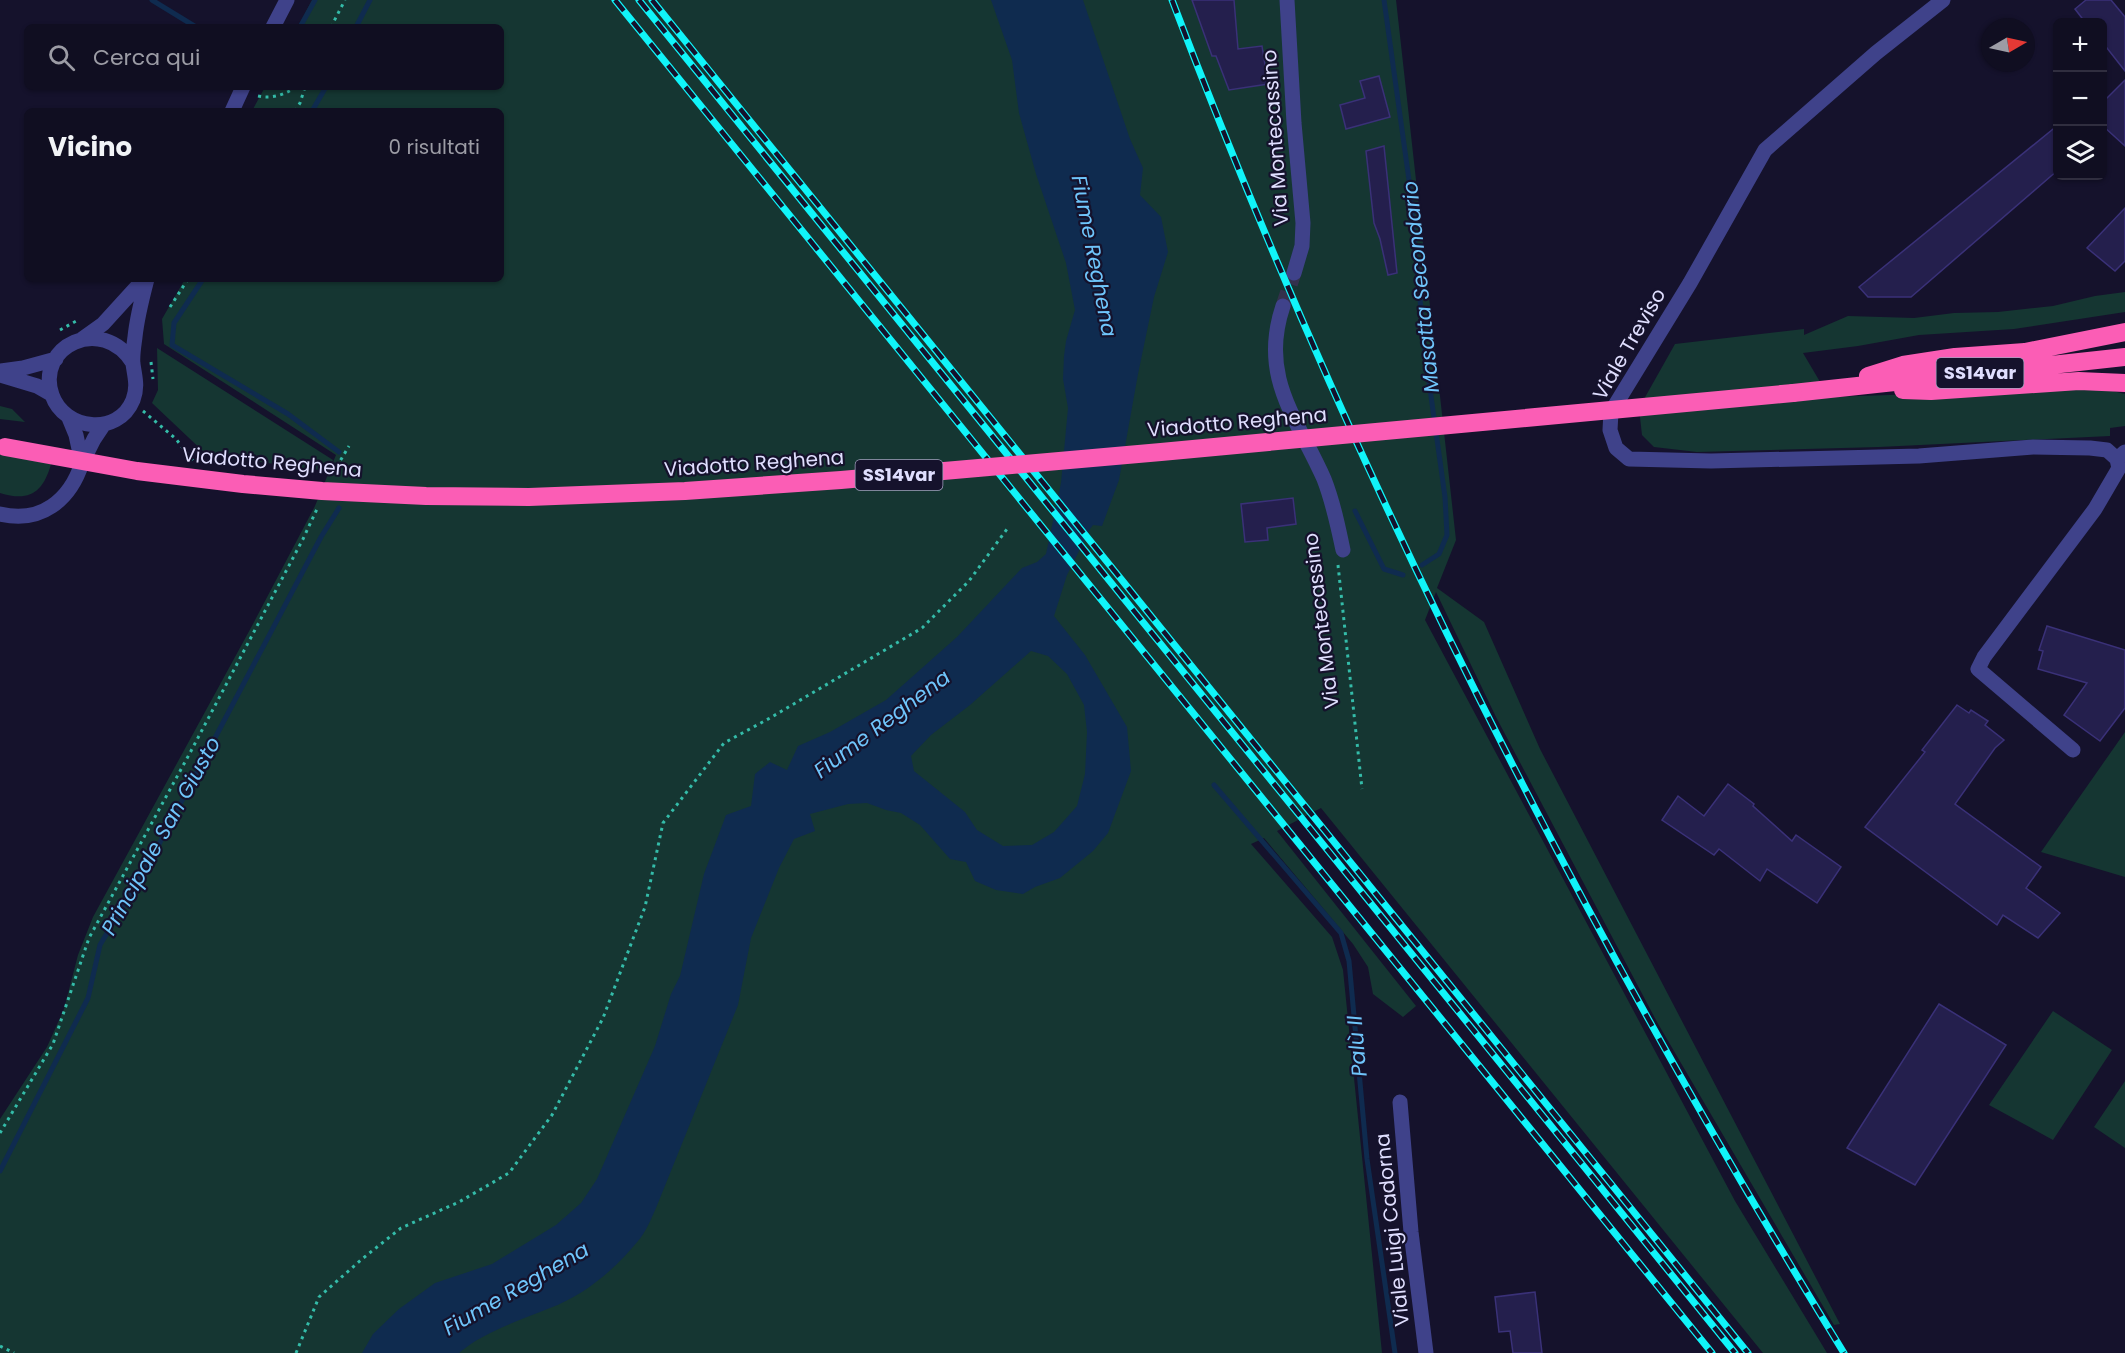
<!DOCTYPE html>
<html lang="it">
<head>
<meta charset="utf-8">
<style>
	body { margin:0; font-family:Poppins,sans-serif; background:#1e1c2e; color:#f1f3f6 }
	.controls { position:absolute; right:18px; top:18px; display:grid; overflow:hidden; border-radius:9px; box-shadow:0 2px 4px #0004 }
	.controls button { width:54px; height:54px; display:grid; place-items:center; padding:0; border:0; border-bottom:2px solid #302e3f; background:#100e21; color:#f1f3f6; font:30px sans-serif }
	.compass { position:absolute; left:1981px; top:18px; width:54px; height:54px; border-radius:50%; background:#100e21; box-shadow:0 2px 4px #0004; rotate:81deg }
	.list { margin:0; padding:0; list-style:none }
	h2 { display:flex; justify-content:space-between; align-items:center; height:78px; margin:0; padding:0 24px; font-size:26px }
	h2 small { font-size:20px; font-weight:400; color:#9c9ca5 }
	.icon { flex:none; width:33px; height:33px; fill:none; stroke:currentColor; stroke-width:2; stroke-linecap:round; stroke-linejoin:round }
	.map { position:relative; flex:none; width:2125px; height:1353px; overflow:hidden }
	.search { position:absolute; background:#100e21; box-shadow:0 2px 4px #0004; left:24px; top:24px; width:480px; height:66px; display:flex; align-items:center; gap:15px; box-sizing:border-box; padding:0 21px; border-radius:9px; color:#9c9ca5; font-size:22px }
	.panel { position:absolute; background:#100e21; box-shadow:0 2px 4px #0004; left:24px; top:108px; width:480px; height:174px; border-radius:9px }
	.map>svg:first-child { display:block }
</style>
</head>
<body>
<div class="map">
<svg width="2125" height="1353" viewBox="0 0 2125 1353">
	<rect width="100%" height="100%" fill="#15122c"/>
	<path fill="#153632" d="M312,0H1396L1456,540L1437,588L1484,622L1540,749L1840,1324L1834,1325L1657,1022L1496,717L1436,592L1425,620L1735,1201L1827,1353H1763L1321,808L1277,831L1416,1006L1403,1017L1373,994L1368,967L1353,944L1264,838L1251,844L1332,937L1343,970L1382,1353H0V1119L47,1047L64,1009L78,955L93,917L253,624L315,506L336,455L164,344L162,319L185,279H501V111H252L265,87H501V27H298Z
		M2125,292V312L2014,329L1919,335L1858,346L1803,353L1829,397L2101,388L2125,394V426L2110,428V436L1879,447L1697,452L1654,447L1642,435L1639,408L1675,344L1804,329V335L1848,316L1914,318L1954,313L1998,312L2053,306L2095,296Z
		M157,348L333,460L327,471L207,455L152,403L158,390Z
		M0,406L12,409L25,422L0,419Z
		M0,454L51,464C43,493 29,502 0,493Z
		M2125,732V877L2041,852Z
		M2053,1011L2112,1050L2053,1140L1989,1105Z
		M2125,1081V1148L2094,1127Z"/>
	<path fill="#0f2b4f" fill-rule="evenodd" d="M991,0H1083L1130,139L1143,168L1140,195L1161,217L1168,252L1154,297L1138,374L1119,480L1102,526L1093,525L1090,529L1067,575L1054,616L1085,655L1127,727L1131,771L1108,833L1093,851L1060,878L1035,887L1023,894L996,890L975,881L966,862L950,859L920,825L901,813L886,810L867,803L848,804L810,814L815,831L794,839L779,868L751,938L738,1005L656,1208C651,1219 646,1232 638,1241C615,1269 585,1295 550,1308C521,1320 483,1332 459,1353H362L373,1334L399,1309L435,1283L492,1264L556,1225L581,1203L597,1179L655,1046L671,994L680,976L704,874L726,815L751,806L755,774L770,762L787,770L798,746L830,732L886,700L957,637L1022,568L1037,562L1046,554L1061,483L1068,408L1063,379L1064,356L1066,341L1075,310L1066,263L1036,174L1019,113L1012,60ZM1031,651L1048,656L1067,674L1084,705L1087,732L1085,774L1077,806L1054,832L1032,845L1003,846L977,830L965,812L914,771L911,756L931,735L970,705Z"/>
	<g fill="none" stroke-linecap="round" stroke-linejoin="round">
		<path stroke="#0f2b4f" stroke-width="5" d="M152,0L196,27
			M1384,0L1409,180L1425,353L1445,497L1447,535L1439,554L1422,565
			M300,27L315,0
			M356,27L370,0
			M312,111L326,87
			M203,279L174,323L172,345L288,414L339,452
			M1355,511L1384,569L1403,575
			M1214,785L1341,933L1349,961L1367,1159L1395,1353
			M0,1171L88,998L100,945L158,846L321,537L339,508"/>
	</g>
	<path fill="#241f4d" stroke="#3a3178" stroke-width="1.5" d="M1192,0H1234L1238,49L1262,46L1268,84L1229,90L1216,56H1212Z
		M2086,0H2111L2125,17V71L2103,43V22H2085L2075,9Z
		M1379,76L1390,117L1346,129L1340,105L1365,98L1360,81Z
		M2125,80V146L2103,126V102Z
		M2058,125V170L1911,297H1868L1859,287Z
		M1384,146L1397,273L1388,275L1380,239L1374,223L1366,151Z
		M2125,208V261L2115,271L2087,248Z
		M1293,498L1296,524L1267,528L1268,540L1245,542L1241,504Z
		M2047,626L2125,650V708L2100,741L2064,715L2087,683L2038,669L2043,651L2039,650Z
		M1957,705L1969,713L1971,710L1988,721L1985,725L2004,740L1995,748L1955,804L2041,867L2026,888L2060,913L2038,938L2003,915L1997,925L1865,827L1925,752L1922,750Z
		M1728,784L1754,804L1753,806L1792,841L1796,835L1841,867L1817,903L1767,869L1760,881L1719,849L1714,855L1662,820L1678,796L1704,816Z
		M1939,1004L2006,1045L1915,1185L1847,1148Z
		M1535,1292L1542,1353H1513L1510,1331L1499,1332L1495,1297Z"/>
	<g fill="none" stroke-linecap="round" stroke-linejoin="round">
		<path stroke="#33314c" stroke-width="15" stroke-dasharray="15 8" stroke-linecap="butt" d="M1283,306L1294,273"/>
		<path stroke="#34bca9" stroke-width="3" stroke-dasharray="3 4.5" stroke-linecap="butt" d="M331,27L345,0
			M258,96C272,99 284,95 296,87
			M295,111L300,103L305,87
			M170,307L188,279
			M60,330L78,320
			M151,362L153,379
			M143,411L176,439L193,461
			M333,473L349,446
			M1338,565L1362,789
			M0,1133L53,1044L89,938L191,751L303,539L317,509
			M0,1346L14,1353
			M296,1353L319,1297L362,1259L401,1228L459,1202L509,1173L552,1115L603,1018L645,907L663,823L724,743L770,718L922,628L969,581L1007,529"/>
		<path stroke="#3f428a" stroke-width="15" d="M1287,0L1294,123L1303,223L1302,246L1294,273
			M1943,0L1876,53L1765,150L1690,283L1611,412L1610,430L1616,448L1629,459L1711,461L1919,456L2033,447L2090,448L2107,450L2117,459L2125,452
			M273,27L287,0
			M232,111L243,87
			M1283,306C1259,377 1297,418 1324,479C1333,502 1338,526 1343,550
			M82,339L103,324L144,279
			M133,363C102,314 35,346 52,395C64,430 118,437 133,400C138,386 135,378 133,364C132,356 134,345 135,337C137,317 142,298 147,279
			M0,371L23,368L56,359
			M0,375L37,386L51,394
			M69,418L76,435L82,463L94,439L104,424
			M0,514C41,524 70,500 82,463
			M2073,750L1978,669L1984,657L2095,509L2119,468L2117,459
			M1400,1102L1411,1232L1426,1353"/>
		<path stroke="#fb5db5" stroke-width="18" d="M1868,376L1903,365L1955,357L2025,352L2125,332
			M1903,390L1931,391L2079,381L2125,383
			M1793,393L2125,357"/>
		<defs>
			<path id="rail" d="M615,0L1712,1353
				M639,0L1735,1353
				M652,0L1748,1353
				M1172,0C1351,472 1580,924 1844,1353"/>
		</defs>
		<use href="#rail" stroke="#10f4f9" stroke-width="7"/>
		<use href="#rail" stroke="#15122c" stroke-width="4.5" stroke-dasharray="14" stroke-linecap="butt"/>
		<path stroke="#fb5db5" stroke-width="18" d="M5,447L137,471L243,484L322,491L426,496L529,497L685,491L841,480L1161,452L1793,393"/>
	</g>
	<g text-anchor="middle" stroke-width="4.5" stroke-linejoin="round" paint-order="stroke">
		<g fill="#15122c" stroke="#a2a1bf" stroke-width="1.5">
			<rect x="1936.5" y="358" width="87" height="30" rx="4.5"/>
			<rect x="855.5" y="460" width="87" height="30" rx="4.5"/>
		</g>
		<g font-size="18" font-weight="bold" fill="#dfdefe">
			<text x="1980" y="379">SS14var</text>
			<text x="899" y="481">SS14var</text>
		</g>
		<g font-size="20" fill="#dfdefe" stroke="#15122c">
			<text transform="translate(1275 138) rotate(-94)" y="7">Via Montecassino</text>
			<text transform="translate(1629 344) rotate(-60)" y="7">Viale Treviso</text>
			<text transform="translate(1237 422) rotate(-5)" y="7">Viadotto Reghena</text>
			<text transform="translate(272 462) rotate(5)" y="7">Viadotto Reghena</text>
			<text transform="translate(754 463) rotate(-4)" y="7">Viadotto Reghena</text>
			<text transform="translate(1321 621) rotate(-97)" y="7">Via Montecassino</text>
			<text transform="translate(1392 1230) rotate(-96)" y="7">Viale Luigi Cadorna</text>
		</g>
		<g font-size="21" font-style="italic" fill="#6fc5fb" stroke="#15122c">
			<text transform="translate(1094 256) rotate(79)" y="7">Fiume Reghena</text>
			<text transform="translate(1421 287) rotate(-96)" y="7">Masatta Secondario</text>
			<text transform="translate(882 724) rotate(-37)" y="7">Fiume Reghena</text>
			<text transform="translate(161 836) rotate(-61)" y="7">Principale San Giusto</text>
			<text transform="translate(1357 1046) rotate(-95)" y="7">Palù II</text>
			<text transform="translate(516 1289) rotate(-30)" y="7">Fiume Reghena</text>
		</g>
	</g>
</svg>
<div class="controls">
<button>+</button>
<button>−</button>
<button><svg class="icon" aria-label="layers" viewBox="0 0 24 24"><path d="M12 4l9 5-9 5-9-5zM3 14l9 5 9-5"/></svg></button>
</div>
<svg class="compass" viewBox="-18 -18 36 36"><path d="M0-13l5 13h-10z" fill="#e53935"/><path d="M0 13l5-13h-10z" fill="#9c9ca5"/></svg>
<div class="search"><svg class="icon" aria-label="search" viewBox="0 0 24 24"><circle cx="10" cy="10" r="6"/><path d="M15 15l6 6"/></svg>Cerca qui</div>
<section class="panel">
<h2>Vicino<small>0 risultati</small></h2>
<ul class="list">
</ul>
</section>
</div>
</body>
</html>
